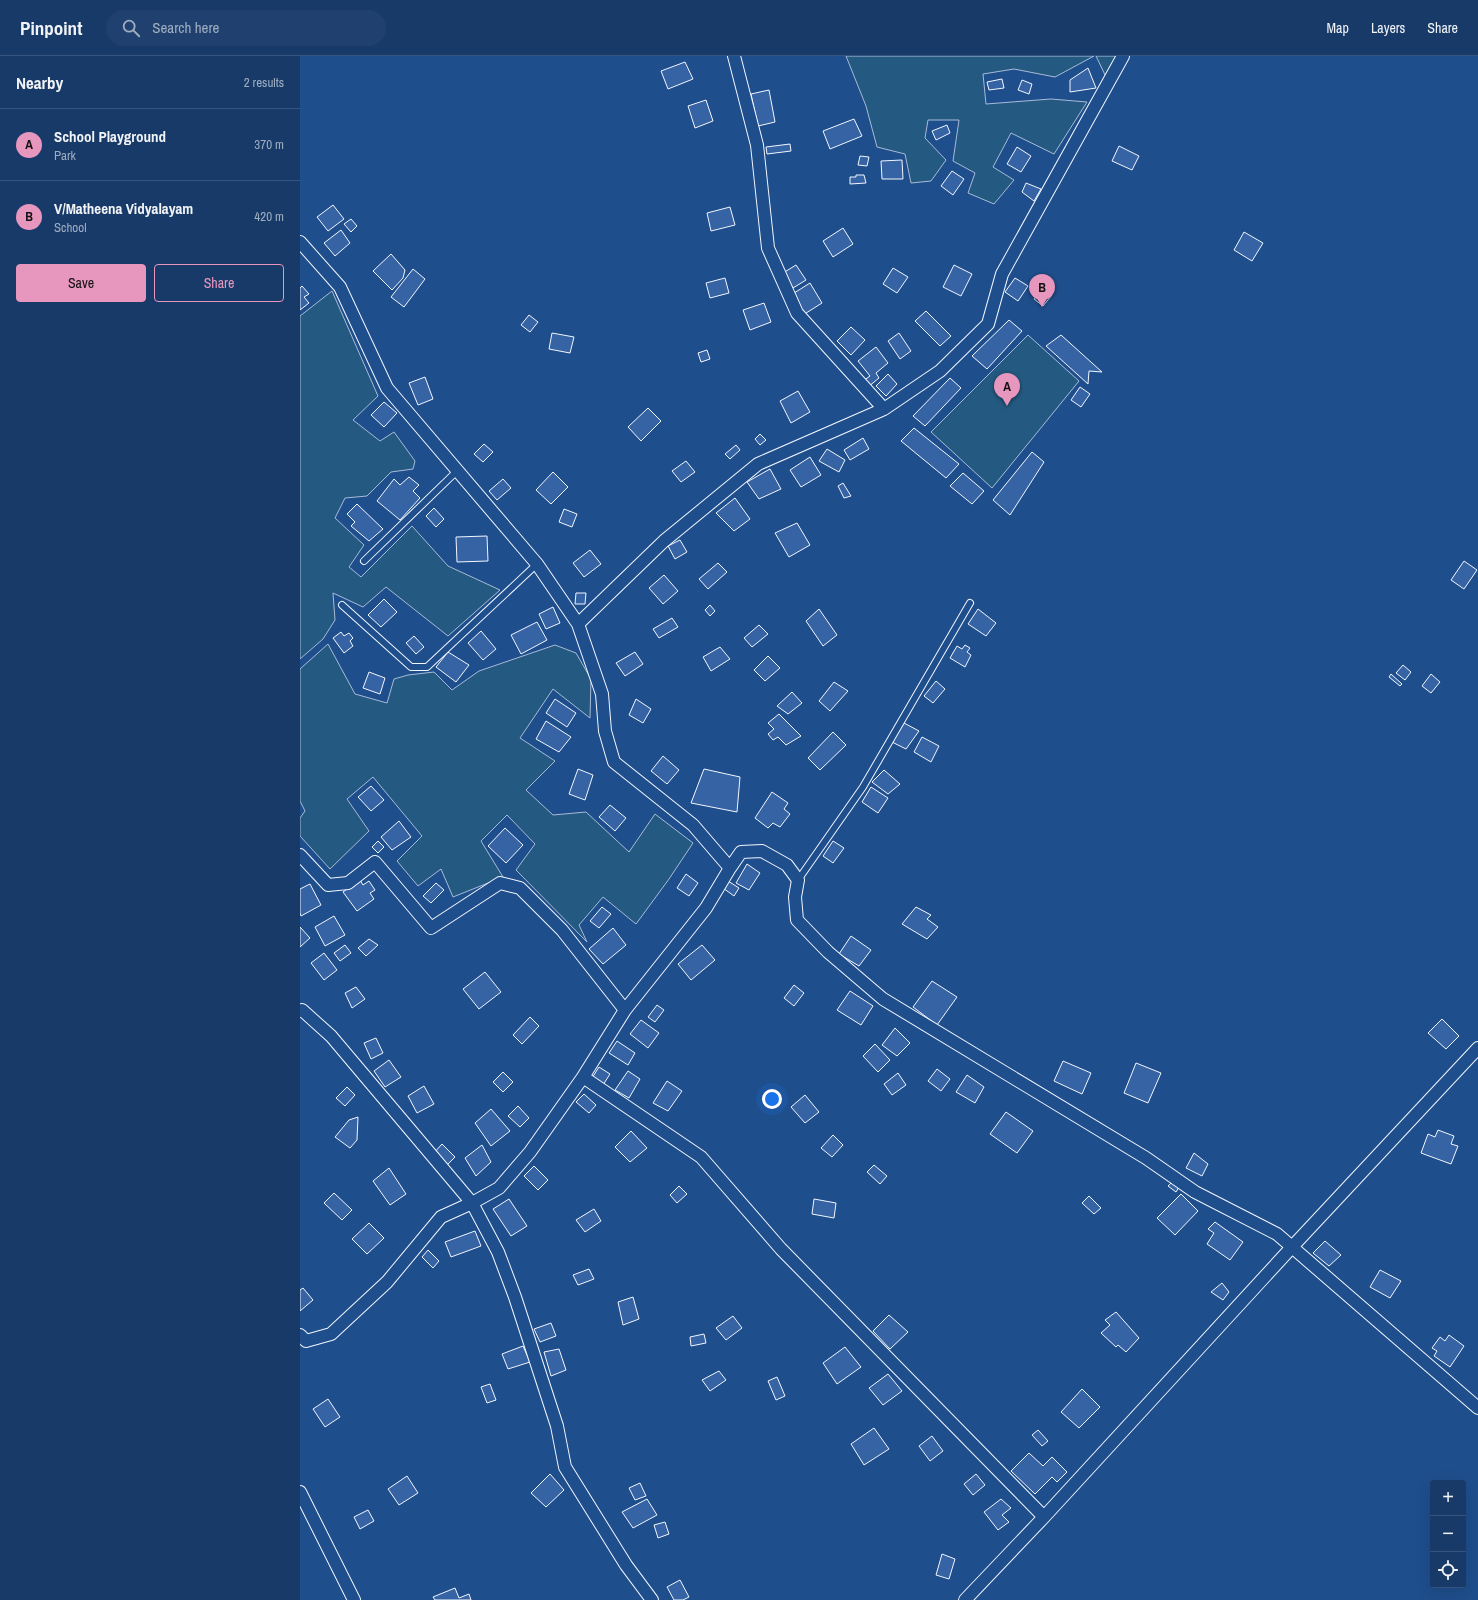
<!DOCTYPE html>
<html lang="en">
<head>
<meta charset="utf-8">
<style>
	body { margin:0; font-family:"Archivo Narrow",sans-serif; background:#20416f; color:#f1f3f6 }
	.controls { position:absolute; right:12px; bottom:12px; display:grid; overflow:hidden; border-radius:4px; box-shadow:0 4px 16px #0002 }
	.controls button { width:36px; height:36px; display:grid; place-items:center; padding:0; border:0; border-bottom:1px solid #36547d; background:#173a69; color:#f1f3f6; font:20px sans-serif }
	.you { position:absolute; left:472px; top:1043px; width:14px; height:14px; margin:-10px; border:3px solid #fff; border-radius:50%; background:#1a73e8; box-shadow:0 0 0 6px #1a73e833 }
	.badge { display:grid; place-items:center; width:26px; height:26px; border-radius:50%; background:#e797bd; color:#111; font-size:13px; font-weight:700 }
	.pin { position:absolute; translate:-50% -33px; filter:drop-shadow(0 1px 2px #0008) }
	.pin::after { content:''; position:absolute; top:21px; width:14px; height:12px; background:inherit; clip-path:polygon(0 0,100% 0,50% 100%) }
	.list { margin:0; padding:0; list-style:none }
	h2 { display:flex; justify-content:space-between; align-items:center; height:52px; margin:0; padding:0 16px; font-size:17px }
	h2 small { font-size:13px; font-weight:400; color:#9eadc0 }
	.list li { display:grid; grid-template-columns:26px 1fr auto; gap:12px; align-items:center; box-sizing:border-box; height:72px; padding:0 16px; border-top:1px solid #36547d }
	.list b { display:block; font-size:15px; white-space:nowrap }
	.list p { margin:0; font-size:13px; white-space:nowrap; color:#9eadc0 }
	.list em { font-size:13px; font-style:normal; color:#9eadc0 }
	.actions { display:flex; gap:8px; padding:12px 16px }
	.actions a { flex:1; padding:9px 0; border:1px solid #e797bd; border-radius:4px; text-align:center; font-size:14px; color:#e797bd }
	.actions .main { background:#e797bd; color:#111 }
	.icon { flex:none; width:22px; height:22px; fill:none; stroke:currentColor; stroke-width:2; stroke-linecap:round; stroke-linejoin:round }
	.map { position:relative; flex:none; width:1178px; height:1544px; overflow:hidden }
	header { display:flex; align-items:center; gap:24px; box-sizing:border-box; height:56px; padding:0 20px; background:#173a69; border-bottom:1px solid #36547d }
	header strong { font-size:19px }
	nav { display:flex; gap:22px; margin-inline-start:auto; font-size:14px }
	.search { width:280px; height:36px; background:#20416f; display:flex; align-items:center; gap:10px; box-sizing:border-box; padding:0 14px; border-radius:22px; color:#9eadc0; font-size:15px }
	main { display:flex }
	aside { flex:1; background:#173a69 }
	.map>svg:first-child { display:block }
</style>
</head>
<body>
<header>
<strong>Pinpoint</strong>
<div class="search"><svg class="icon" aria-label="search" viewBox="0 0 24 24"><circle cx="10" cy="10" r="6"/><path d="M15 15l6 6"/></svg>Search here</div>
<nav><a>Map</a><a>Layers</a><a>Share</a></nav>
</header>
<main>
<aside>
<h2>Nearby<small>2 results</small></h2>
<ul class="list">
<li><span class="badge">A</span><div><b>School Playground</b><p>Park</p></div><em>370 m</em></li>
<li><span class="badge">B</span><div><b>V/Matheena Vidyalayam</b><p>School</p></div><em>420 m</em></li>
</ul>
<div class="actions"><a class="main">Save</a><a>Share</a></div>
</aside>
<div class="map">
<svg width="1178" height="1544" viewBox="0 0 1178 1544">
	<rect width="100%" height="100%" fill="#1f4e8c"/>
	<path fill="#245a82" stroke="#a8bbd7" d="M546,0H794L755,21L714,13L683,18L686,48L751,43L787,46L754,98L711,77L693,111L714,124L694,148L668,137L675,117L653,105L659,64H628L625,82L646,104L631,125L611,127L605,98L577,91L566,50Z
		M796,0H817L806,21Z
		M32,235L78,340L53,364L80,385L94,376L115,405L113,413L91,416L67,440L45,442L35,462L64,489L49,511L61,521L112,470L148,510L200,534L148,580L86,531L63,551L33,537L35,564L23,583L0,603V260Z
		M728,279L779,325L692,432L631,376Z
		M28,588L55,638L87,647L94,623L108,619L134,616L152,634L179,615L255,589L276,597L291,623L290,662L253,633L220,682L255,705L226,734L253,759L286,756L329,796L355,758L393,787L369,823L336,868L303,841L279,869L287,886L216,814L235,788L207,759L181,785L203,821L153,841L141,813L118,830L97,805L122,780L73,721L47,743L69,775L30,813L0,780V762L5,755L0,745V613Z"/>
	<path fill="#3563a3" stroke="#f2f6ff" d="M385,6L393,23L368,33L361,15Z
		M788,12L796,32L770,36V24Z
		M702,23L704,32L689,34L687,26Z
		M722,24L732,28L729,38L718,34Z
		M469,34L475,66L458,70L451,38Z
		M406,44L413,65L395,72L388,50Z
		M554,63L562,80L530,93L523,75Z
		M647,69L650,77L636,84L632,75Z
		M490,88L491,95L467,98L466,91Z
		M819,90L839,100L832,114L812,105Z
		M717,91L731,100L721,116L707,108Z
		M560,100L569,101L567,110L558,109Z
		M602,104L603,123H582L581,105Z
		M652,115L664,123L653,139L641,130Z
		M556,119H564L566,127L550,128V121H556Z
		M726,127L741,133L734,145L722,136Z
		M33,149L44,163L28,175L17,161Z
		M430,151L435,169L411,175L407,157Z
		M51,163L57,170L51,176L44,168Z
		M543,172L553,188L533,201L523,185Z
		M41,174L50,187L35,200L24,187Z
		M944,176L963,187L952,205L934,194Z
		M91,198L105,214L103,222L92,234L73,215Z
		M496,209L506,224L493,232L483,217Z
		M654,209L672,218L661,240L643,231Z
		M593,212L608,221L597,237L583,228Z
		M113,213L125,223L104,251L91,241Z
		M425,222L429,237L410,242L406,227Z
		M715,222L728,230L718,245L705,236Z
		M510,227L522,247L503,259L491,239Z
		M2,230L9,238L4,241L9,247L0,254V232Z
		M743,232L752,239L743,250L734,243Z
		M464,247L471,266L450,274L443,254Z
		M626,255L651,280L640,290L615,265Z
		M229,259L238,266L230,276L221,269Z
		M709,264L722,275L687,313L672,300Z
		M551,271L565,284L551,299L537,285Z
		M252,277L274,281L270,297L249,293Z
		M599,277L611,295L600,303L588,285Z
		M761,279L802,316L789,315L788,328L746,290Z
		M576,291L588,307L576,317L579,322L568,331L563,325L570,320L558,305Z
		M407,294L410,303L401,306L398,297Z
		M588,318L597,328L586,340L576,330Z
		M125,321L133,343L118,349L109,327Z
		M650,322L661,332L625,370L613,360Z
		M780,331L790,338L781,351L771,344Z
		M498,335L510,356L491,367L480,345Z
		M84,346L97,357L84,371L71,359Z
		M348,352L361,365L341,385L328,371Z
		M614,372L659,408L646,422L601,385Z
		M460,378L466,384L460,389L455,383Z
		M563,382L569,393L550,404L544,394Z
		M184,388L193,396L183,406L174,398Z
		M436,389L440,394L430,403L425,398Z
		M527,393L545,404L539,416L519,405Z
		M732,396L744,406L710,459L693,444Z
		M510,401L521,419L501,431L490,414Z
		M386,405L395,416L381,426L372,415Z
		M470,413L481,433L459,443L447,426Z
		M253,416L268,431L251,448L236,434Z
		M663,417L684,435L672,448L650,430Z
		M109,421L119,429L113,435L120,442L100,464L77,445L94,423L100,429Z
		M203,423L211,432L197,444L189,435Z
		M543,427L551,440L544,442L538,430Z
		M435,442L450,463L434,475L416,457Z
		M57,448L83,473L69,485L51,470L55,466L47,458Z
		M134,452L144,463L136,471L126,460Z
		M264,453L277,458L272,471L259,466Z
		M497,467L510,489L489,501L475,477Z
		M187,480L188,505L157,506L156,481Z
		M380,484L387,496L375,503L368,490Z
		M290,494L301,508L284,521L273,507Z
		M1164,505L1177,514L1164,533L1151,524Z
		M418,507L427,516L408,533L399,523Z
		M364,519L378,535L363,548L349,532Z
		M276,537H286L285,548H275Z
		M84,543L97,556L81,571L68,559Z
		M410,549L415,555L410,560L405,554Z
		M253,551L260,567L246,573L239,558Z
		M519,553L537,579L523,590L506,565Z
		M678,553L696,567L686,580L668,568Z
		M372,562L378,571L359,582L353,573Z
		M237,566L247,584L221,598L211,579Z
		M459,569L468,578L452,591L444,582Z
		M181,575L196,593L183,604L168,587Z
		M41,576L44,580L49,577L53,582L50,585L53,590L44,597L33,582Z
		M114,580L124,591L116,598L106,587Z
		M665,589L670,592L667,596L671,599L665,611L650,602L657,590L662,593Z
		M420,591L430,603L411,615L403,601Z
		M148,596L169,609L156,626L136,611Z
		M335,596L343,608L325,620L316,607Z
		M468,600L480,612L465,625L454,614Z
		M1103,609L1111,616L1105,624L1096,617Z
		M69,616L85,622L80,638L63,632Z
		M1091,618L1102,628L1100,630L1089,621Z
		M1131,618L1140,626L1131,637L1122,630Z
		M636,625L645,633L633,647L624,640Z
		M534,626L548,635L530,655L519,645Z
		M492,636L502,647L488,658L477,650Z
		M255,643L276,657L267,671L246,657Z
		M336,643L351,653L343,667L329,659Z
		M479,658L501,680L486,689L478,681L473,684L468,678L474,673L468,667Z
		M246,665L271,681L259,696L236,683Z
		M604,667L619,675L606,693L592,686Z
		M533,676L546,689L520,714L508,702Z
		M622,681L639,690L631,706L614,696Z
		M363,700L379,714L367,728L351,715Z
		M278,713L293,719L285,744L269,738Z
		M404,713L440,721L437,756L391,747Z
		M584,714L600,728L588,738L572,726Z
		M71,730L84,744L71,755L58,741Z
		M571,731L588,742L578,757L562,746Z
		M472,736L488,747L484,753L490,758L480,771L473,767L468,772L455,762Z
		M310,749L326,762L315,775L299,761Z
		M99,765L111,781L92,794L81,781Z
		M205,772L223,789L206,807L188,790Z
		M78,785L84,791L78,797L72,791Z
		M533,785L544,792L533,807L523,800Z
		M447,808L460,817L449,834L436,827Z
		M386,818L398,827L389,840L377,832Z
		M60,824L63,829L69,825L75,834L70,837L74,843L57,855L43,836Z
		M428,825L439,832L434,840L423,832Z
		M136,827L144,834L131,847L123,840Z
		M10,828L21,849L1,860L0,857V833Z
		M302,851L311,858L299,872L290,865Z
		M616,851L631,859L627,863L638,871L627,883L602,868Z
		M34,860L45,879L25,890L15,871Z
		M0,871L10,882L0,891Z
		M313,872L326,889L303,908L289,893Z
		M551,880L571,894L559,910L539,898Z
		M69,883L78,889L66,900L58,892Z
		M45,889L51,897L40,905L34,897Z
		M402,889L415,904L391,924L378,908Z
		M24,897L37,914L24,924L11,907Z
		M185,916L201,936L179,953L163,933Z
		M632,925L657,941L637,969L613,951Z
		M494,929L504,937L494,950L484,942Z
		M56,931L65,943L52,952L45,937Z
		M550,935L573,950L561,969L537,954Z
		M357,949L364,954L355,966L348,961Z
		M230,961L239,970L222,988L213,979Z
		M1142,963L1159,980L1146,993L1128,977Z
		M341,964L359,977L348,992L330,978Z
		M595,972L610,987L597,1000L582,989Z
		M76,982L83,997L71,1003L64,987Z
		M317,985L335,997L328,1009L309,997Z
		M575,988L590,1004L578,1016L563,1000Z
		M89,1004L101,1021L85,1031L74,1015Z
		M763,1005L791,1017L782,1038L754,1025Z
		M836,1007L861,1017L848,1047L824,1037Z
		M299,1011L310,1018L303,1029L292,1022Z
		M637,1013L650,1023L641,1035L628,1025Z
		M328,1015L340,1023L329,1042L315,1034Z
		M203,1016L213,1026L203,1036L193,1026Z
		M598,1017L606,1029L592,1039L584,1028Z
		M667,1019L684,1031L675,1047L656,1036Z
		M367,1025L382,1035L368,1055L353,1047Z
		M124,1030L134,1048L117,1057L108,1040Z
		M47,1031L55,1039L45,1050L36,1042Z
		M284,1038L296,1049L289,1057L276,1046Z
		M505,1039L519,1056L505,1067L491,1051Z
		M218,1050L229,1062L220,1071L208,1060Z
		M191,1053L210,1075L191,1090L175,1067Z
		M706,1056L733,1075L717,1097L690,1078Z
		M58,1061L57,1084L50,1092L35,1081L49,1064Z
		M1138,1074L1154,1080L1151,1088L1158,1090L1151,1108L1121,1097L1128,1078L1135,1081Z
		M331,1075L347,1092L330,1106L315,1091Z
		M533,1079L543,1089L532,1101L521,1092Z
		M142,1088L155,1101L146,1110L133,1098Z
		M182,1089L191,1106L176,1120L165,1102Z
		M894,1097L908,1108L902,1120L886,1112Z
		M574,1109L587,1120L580,1128L567,1116Z
		M234,1110L248,1124L238,1134L224,1120Z
		M89,1112L106,1138L90,1149L73,1125Z
		M872,1126L879,1131L876,1136L868,1130Z
		M379,1130L387,1138L377,1147L370,1139Z
		M34,1137L52,1154L42,1164L24,1147Z
		M881,1138L898,1155L875,1179L857,1162Z
		M789,1140L801,1152L794,1158L782,1147Z
		M209,1143L227,1170L211,1180L193,1153Z
		M514,1143L536,1147L534,1162L512,1158Z
		M294,1153L301,1165L285,1176L276,1164Z
		M915,1166L943,1186L930,1204L907,1188L914,1177L908,1173Z
		M69,1167L84,1182L67,1198L52,1183Z
		M175,1175L181,1190L151,1201L145,1186Z
		M1025,1185L1041,1199L1029,1210L1013,1197Z
		M128,1194L139,1205L133,1212L122,1201Z
		M289,1213L294,1223L278,1229L273,1219Z
		M1080,1214L1101,1225L1090,1242L1070,1231Z
		M922,1227L929,1236L923,1244L911,1236Z
		M3,1232L13,1244L0,1255V1234Z
		M333,1241L339,1263L323,1269L318,1246Z
		M816,1256L839,1282L826,1296L818,1289L816,1291L801,1277L810,1269L805,1264Z
		M589,1259L608,1276L590,1293L573,1275Z
		M433,1260L442,1272L426,1284L416,1272Z
		M251,1267L256,1280L240,1286L234,1273Z
		M404,1278L406,1287L391,1290L390,1281Z
		M1149,1279L1164,1290L1150,1311L1134,1300L1137,1295L1132,1292L1140,1281L1145,1285Z
		M223,1290L230,1306L208,1313L202,1298Z
		M545,1291L561,1311L537,1328L523,1307Z
		M259,1293L266,1314L251,1320L244,1296Z
		M419,1315L426,1324L410,1335L402,1324Z
		M588,1318L602,1335L583,1349L569,1332Z
		M477,1321L485,1340L476,1344L468,1325Z
		M190,1328L196,1344L187,1347L181,1331Z
		M782,1333L800,1351L779,1372L761,1356Z
		M28,1343L40,1361L25,1371L13,1353Z
		M574,1372L589,1393L564,1409L551,1388Z
		M738,1374L748,1385L742,1390L732,1379Z
		M632,1380L643,1395L630,1405L619,1390Z
		M729,1397L743,1410L752,1401L767,1416L757,1426L752,1421L735,1438L711,1415Z
		M250,1418L264,1434L246,1451L231,1437Z
		M676,1418L685,1429L673,1439L664,1428Z
		M107,1420L118,1437L99,1449L88,1433Z
		M340,1427L346,1440L335,1444L329,1432Z
		M347,1443L357,1459L333,1472L322,1456Z
		M701,1443L711,1452L702,1459L709,1466L698,1474L684,1456Z
		M68,1454L74,1465L60,1473L54,1461Z
		M365,1466L369,1478L358,1482L354,1469Z
		M642,1498L655,1503L649,1523L636,1519Z
		M380,1524L389,1541L383,1544H374L367,1531Z
		M155,1532L159,1542L169,1538L171,1544H135L133,1541Z"/>
	<g fill="none" stroke-linecap="round" stroke-linejoin="round">
		<defs>
			<path id="service" d="M64,505L158,414
				M42,549L111,611H127L237,508
				M498,824L563,731L670,547"/>
			<path id="minor" d="M434,0L457,89L468,192L497,257L584,353
				M0,186L40,231L87,332L237,508L278,568L302,638L305,675L314,706L393,769L430,812L406,852L325,954L283,1021L230,1096L199,1132L172,1147L141,1161L87,1226L31,1278L6,1285L0,1279
				M278,568L364,485L458,408L584,353L640,315L688,268L702,218L823,0
				M0,799L28,829L48,827L75,806L131,872L200,827L220,832L262,874L325,954
				M430,812L441,796L462,795L487,809L498,824L495,841L497,864L528,896L583,943L846,1102L895,1136L977,1178L1178,1352
				M0,955L2,954L31,980L172,1147L198,1196L215,1241L257,1370L265,1411L326,1509L352,1544
				M283,1021L401,1101L481,1193L744,1461
				M0,1436L54,1544
				M665,1544L744,1461L992,1191L1178,992"/>
		</defs>
		<use href="#service" stroke="#f2f6ff" stroke-width="8"/>
		<use href="#minor" stroke="#f2f6ff" stroke-width="14"/>
		<use href="#service" stroke="#1f4e8c" stroke-width="6"/>
		<use href="#minor" stroke="#1f4e8c" stroke-width="12"/>
	</g>
</svg>
<div class="controls">
<button>+</button>
<button>−</button>
<button><svg class="icon" aria-label="locate" viewBox="0 0 24 24"><circle cx="12" cy="12" r="6"/><path d="M12 2v4M12 18v4M2 12h4M18 12h4"/></svg></button>
</div>
<div class="you"></div>
<div class="pin badge" style="left:707px;top:350px">A</div>
<div class="pin badge" style="left:742px;top:251px">B</div>
</div>
</main>
</body>
</html>
